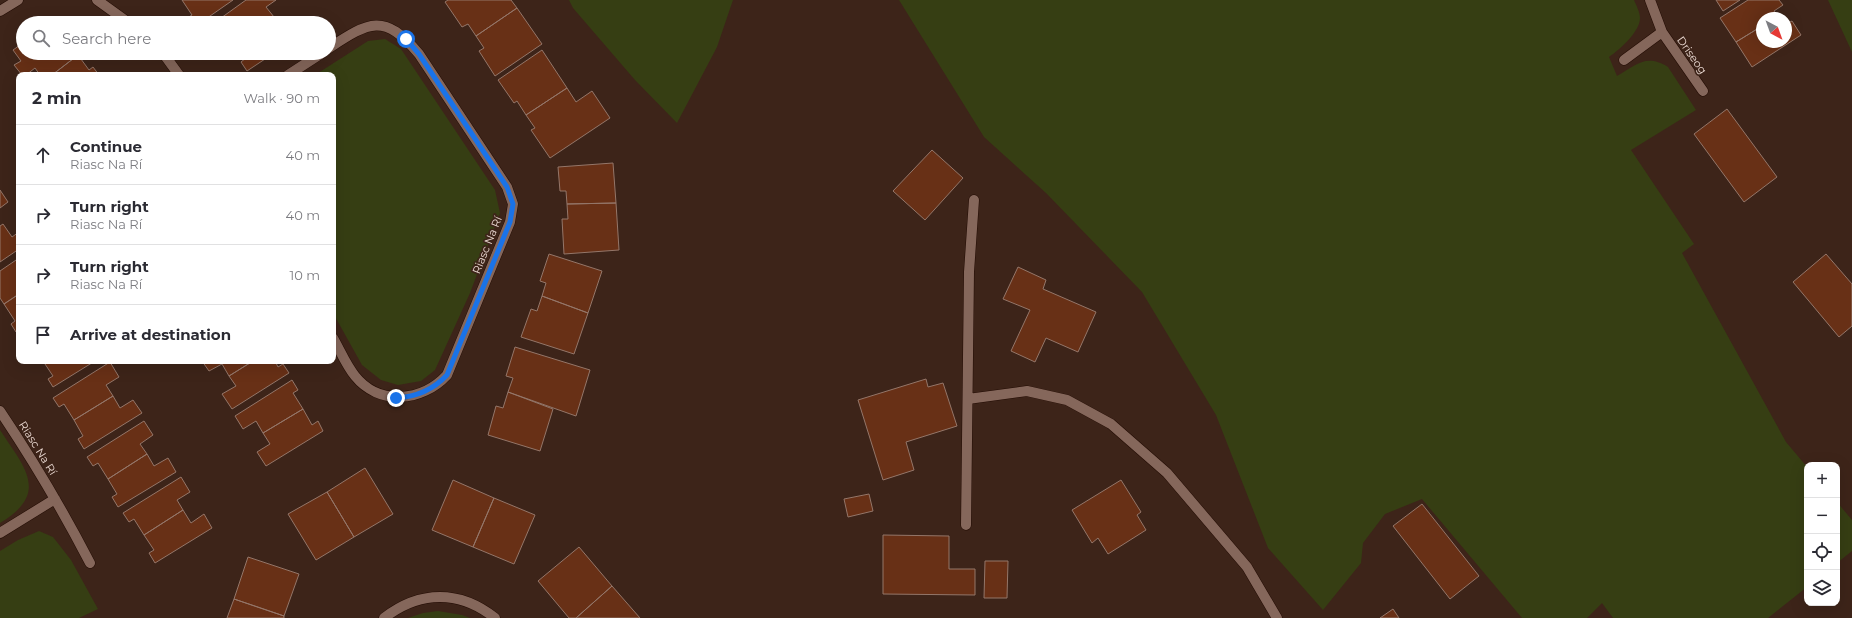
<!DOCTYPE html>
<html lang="en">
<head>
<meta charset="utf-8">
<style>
	body { margin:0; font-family:Montserrat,sans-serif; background:#f7f7f7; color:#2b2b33 }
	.controls { position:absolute; right:12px; bottom:12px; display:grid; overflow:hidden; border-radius:8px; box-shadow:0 4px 16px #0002 }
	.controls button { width:36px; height:36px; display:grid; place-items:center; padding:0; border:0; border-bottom:1px solid #e1e1e2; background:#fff; color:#2b2b33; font:20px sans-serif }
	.compass { position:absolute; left:1756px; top:12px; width:36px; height:36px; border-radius:50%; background:#fff; box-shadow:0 4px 16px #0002; rotate:139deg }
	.stop { position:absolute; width:12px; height:12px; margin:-9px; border:3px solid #1a73e8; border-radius:50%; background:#fff }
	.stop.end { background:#1a73e8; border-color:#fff; box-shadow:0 1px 4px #0008 }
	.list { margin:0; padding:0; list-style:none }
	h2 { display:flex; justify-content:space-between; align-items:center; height:52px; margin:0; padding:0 16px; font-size:17px }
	h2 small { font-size:13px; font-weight:400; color:#7c7c81 }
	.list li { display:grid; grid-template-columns:26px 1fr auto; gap:12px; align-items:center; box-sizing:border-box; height:60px; padding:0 16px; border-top:1px solid #e1e1e2 }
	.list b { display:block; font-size:15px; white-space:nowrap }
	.list p { margin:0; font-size:13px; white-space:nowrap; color:#7c7c81 }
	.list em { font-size:13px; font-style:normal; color:#7c7c81 }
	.icon { flex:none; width:22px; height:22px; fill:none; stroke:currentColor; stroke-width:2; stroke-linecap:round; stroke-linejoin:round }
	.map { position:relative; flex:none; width:1852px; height:618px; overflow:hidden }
	.search { position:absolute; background:#fff; box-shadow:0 4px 16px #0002; left:16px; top:16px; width:320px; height:44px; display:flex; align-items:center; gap:10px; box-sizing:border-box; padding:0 14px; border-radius:22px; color:#7c7c81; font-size:15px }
	.panel { position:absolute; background:#fff; box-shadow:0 4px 16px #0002; left:16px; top:72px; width:320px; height:292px; border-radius:8px }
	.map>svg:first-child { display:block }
</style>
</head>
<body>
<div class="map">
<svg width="1852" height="618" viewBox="0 0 1852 618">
	<rect width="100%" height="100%" fill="#3d2419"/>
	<path fill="#363e13" d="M569,0H733L717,47L677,123L635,80L573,8Z
		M899,0H1634C1636,5 1640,12 1640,18C1640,32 1619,50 1609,57L1617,76C1636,66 1645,53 1668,67L1696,110L1631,150L1694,244L1682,253L1786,442L1807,467V587L1768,618H1613L1602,603L1587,618H1522L1422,499L1385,514L1363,543L1361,563L1323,610L1268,548L1216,415L1142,292L1046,193L984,137Z
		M1828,0H1852V52Z
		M385,39L401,49L495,190L500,213L470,293L435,370L421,381L398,385L381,380L362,365L333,313V75H315L368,41Z
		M0,430C25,468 50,493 0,523Z
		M1837,502L1852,520V551L1837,563Z
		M39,531L53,537L71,560L98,609L79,618H0V551L18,540Z
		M438,611L462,615L470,618H408L423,613Z"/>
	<path fill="#683016" stroke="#947669" d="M182,0H233L200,23H190L187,18L192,15Z
		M246,0H276L266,7L274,17L265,23H214Z
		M448,0H511L517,8L476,36L468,24L462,27L445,2Z
		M1716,0H1740L1723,11Z
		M1748,0H1779L1783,5L1774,11L1777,16L1774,18H1762V26L1736,42L1720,18Z
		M517,8L542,44L495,76L479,51L484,48L476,36Z
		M1792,21L1801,35L1752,67L1736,42L1762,26V42H1786V24Z
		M23,43V53H76L78,55L52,75H40L35,68L26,75H22L14,65L21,61L13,50Z
		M542,50L567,88L526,115L517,101L514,103L498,80Z
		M242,53H274L247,71L241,62L246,58Z
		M78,55L89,70L93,67L99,75H52Z
		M567,88L576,102L592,91L610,118L550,158L531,130L535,128L526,115Z
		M1727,109L1777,177L1744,202L1694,134Z
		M932,150L963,178L925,220L893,191Z
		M613,163L616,203L567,204L566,191H560L558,167Z
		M0,190L8,202L0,208Z
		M616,203L619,250L564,254L562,219H568L567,204Z
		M3,224L12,237L19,232V249L0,262V226Z
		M549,254L602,271L588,313L542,296L546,283L540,281Z
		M1826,254L1852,284V326L1839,337L1793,282Z
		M19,258V294L4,304L0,298V271Z
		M1018,267L1046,280L1043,289L1096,312L1078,352L1046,338L1035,362L1011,351L1030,310L1003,299Z
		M19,294V330L16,332L11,324L15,321L4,304Z
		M542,296L588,313L574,354L521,337L531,309L537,311Z
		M515,347L590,370L576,416L508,392L513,378L506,376Z
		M43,361H95L53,387L48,379L53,376Z
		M202,361H253L229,376L222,364L209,371Z
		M253,361H275L278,367L283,364L289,373L232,409L222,394L236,386L229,376Z
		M110,362L119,377L106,385L113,396L74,420L64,404L59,407L53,398Z
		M926,379L928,387L943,383L957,426L906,442L914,470L883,480L858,400Z
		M292,380L298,390L293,393L303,409L263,433L256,421L243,429L235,416Z
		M508,392L553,409L540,451L488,435L496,406L503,408Z
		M113,396L120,408L133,400L142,413L84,449L78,439L83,436L74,420Z
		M303,409L312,425L318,421L323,431L266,466L257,452L270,444L263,433Z
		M144,421L153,435L140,444L147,454L108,479L98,463L93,466L87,457Z
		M147,454L154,466L168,458L176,472L118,507L112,497L117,494L108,479Z
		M365,468L393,514L354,537L327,492Z
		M181,477L190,492L177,500L183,510L144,535L134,519L129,522L123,513Z
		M453,480L494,498L473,547L432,530Z
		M1121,480L1141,512L1137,515L1146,530L1108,554L1098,538L1092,543L1072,510Z
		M327,492L354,537L316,560L288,514Z
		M869,494L873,511L848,517L844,499Z
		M494,498L535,515L514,564L473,547Z
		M1422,504L1479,576L1450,599L1393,526Z
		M183,510L191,523L204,514L212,528L155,563L149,553L154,550L144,535Z
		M883,535L949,536V569H975V595L883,594Z
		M579,547L612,586L576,618H569L538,581Z
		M248,557L299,574L284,616L234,599Z
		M985,561H1008L1007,598H984Z
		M612,586L640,618H576Z
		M234,599L284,616V618H227Z
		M1393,609L1399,618H1380Z"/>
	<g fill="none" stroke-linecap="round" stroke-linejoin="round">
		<defs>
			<path id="minor" d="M97,0L129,23
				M1650,0L1662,32L1703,91
				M0,11L18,0
				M329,48C369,22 384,12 419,54L507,187L513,204L510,222L447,375C422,402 379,406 355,376C346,365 340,350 333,338
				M163,53L179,75
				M1624,60L1662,32
				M288,75L322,53
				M968,399L1027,391L1067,400L1111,424L1167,473L1247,567L1277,618
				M0,411C33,460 63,511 90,563
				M966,525L969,272L974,200
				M0,533L55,499
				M384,618C420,590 460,590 495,618"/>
		</defs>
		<use href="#minor" stroke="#230c04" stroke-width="11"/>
		<use href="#minor" stroke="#85675b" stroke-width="10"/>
	</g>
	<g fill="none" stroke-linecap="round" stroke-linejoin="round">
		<path stroke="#1a73e8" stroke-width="5" d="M396,398C416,397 433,390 447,375L510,222L513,204L507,187L419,54L406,39"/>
	</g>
	<g text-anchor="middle" stroke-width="3.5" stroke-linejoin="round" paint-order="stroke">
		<g font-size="11" fill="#ebdad3" stroke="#3d2419">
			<text transform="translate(1692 55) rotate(55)" y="4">Driseog</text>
			<text transform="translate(487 245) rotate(-68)" y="4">Riasc Na Rí</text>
			<text transform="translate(38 448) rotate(58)" y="4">Riasc Na Rí</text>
		</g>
	</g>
</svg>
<div class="controls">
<button>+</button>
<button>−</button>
<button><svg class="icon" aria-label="locate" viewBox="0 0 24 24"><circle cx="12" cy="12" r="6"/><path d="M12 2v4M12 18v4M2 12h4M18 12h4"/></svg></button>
<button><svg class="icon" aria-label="layers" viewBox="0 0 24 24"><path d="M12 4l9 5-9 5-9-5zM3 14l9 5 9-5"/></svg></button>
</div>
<svg class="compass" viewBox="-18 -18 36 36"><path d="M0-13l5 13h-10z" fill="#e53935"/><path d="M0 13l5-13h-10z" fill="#7c7c81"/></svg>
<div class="stop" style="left:406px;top:39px"></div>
<div class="stop end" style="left:396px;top:398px"></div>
<div class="search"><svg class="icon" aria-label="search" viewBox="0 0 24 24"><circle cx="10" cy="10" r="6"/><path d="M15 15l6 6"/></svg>Search here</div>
<section class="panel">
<h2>2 min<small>Walk · 90 m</small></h2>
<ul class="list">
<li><svg class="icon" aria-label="ahead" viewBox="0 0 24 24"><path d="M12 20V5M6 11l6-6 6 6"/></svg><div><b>Continue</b><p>Riasc Na Rí</p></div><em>40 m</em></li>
<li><svg class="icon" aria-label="right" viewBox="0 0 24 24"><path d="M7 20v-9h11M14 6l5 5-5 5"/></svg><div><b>Turn right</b><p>Riasc Na Rí</p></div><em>40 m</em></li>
<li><svg class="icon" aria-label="right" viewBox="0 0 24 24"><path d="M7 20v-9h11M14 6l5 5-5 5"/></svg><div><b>Turn right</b><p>Riasc Na Rí</p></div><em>10 m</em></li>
<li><svg class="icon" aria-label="arrive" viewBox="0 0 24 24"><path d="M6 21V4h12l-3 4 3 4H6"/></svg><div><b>Arrive at destination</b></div></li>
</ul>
</section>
</div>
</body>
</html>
